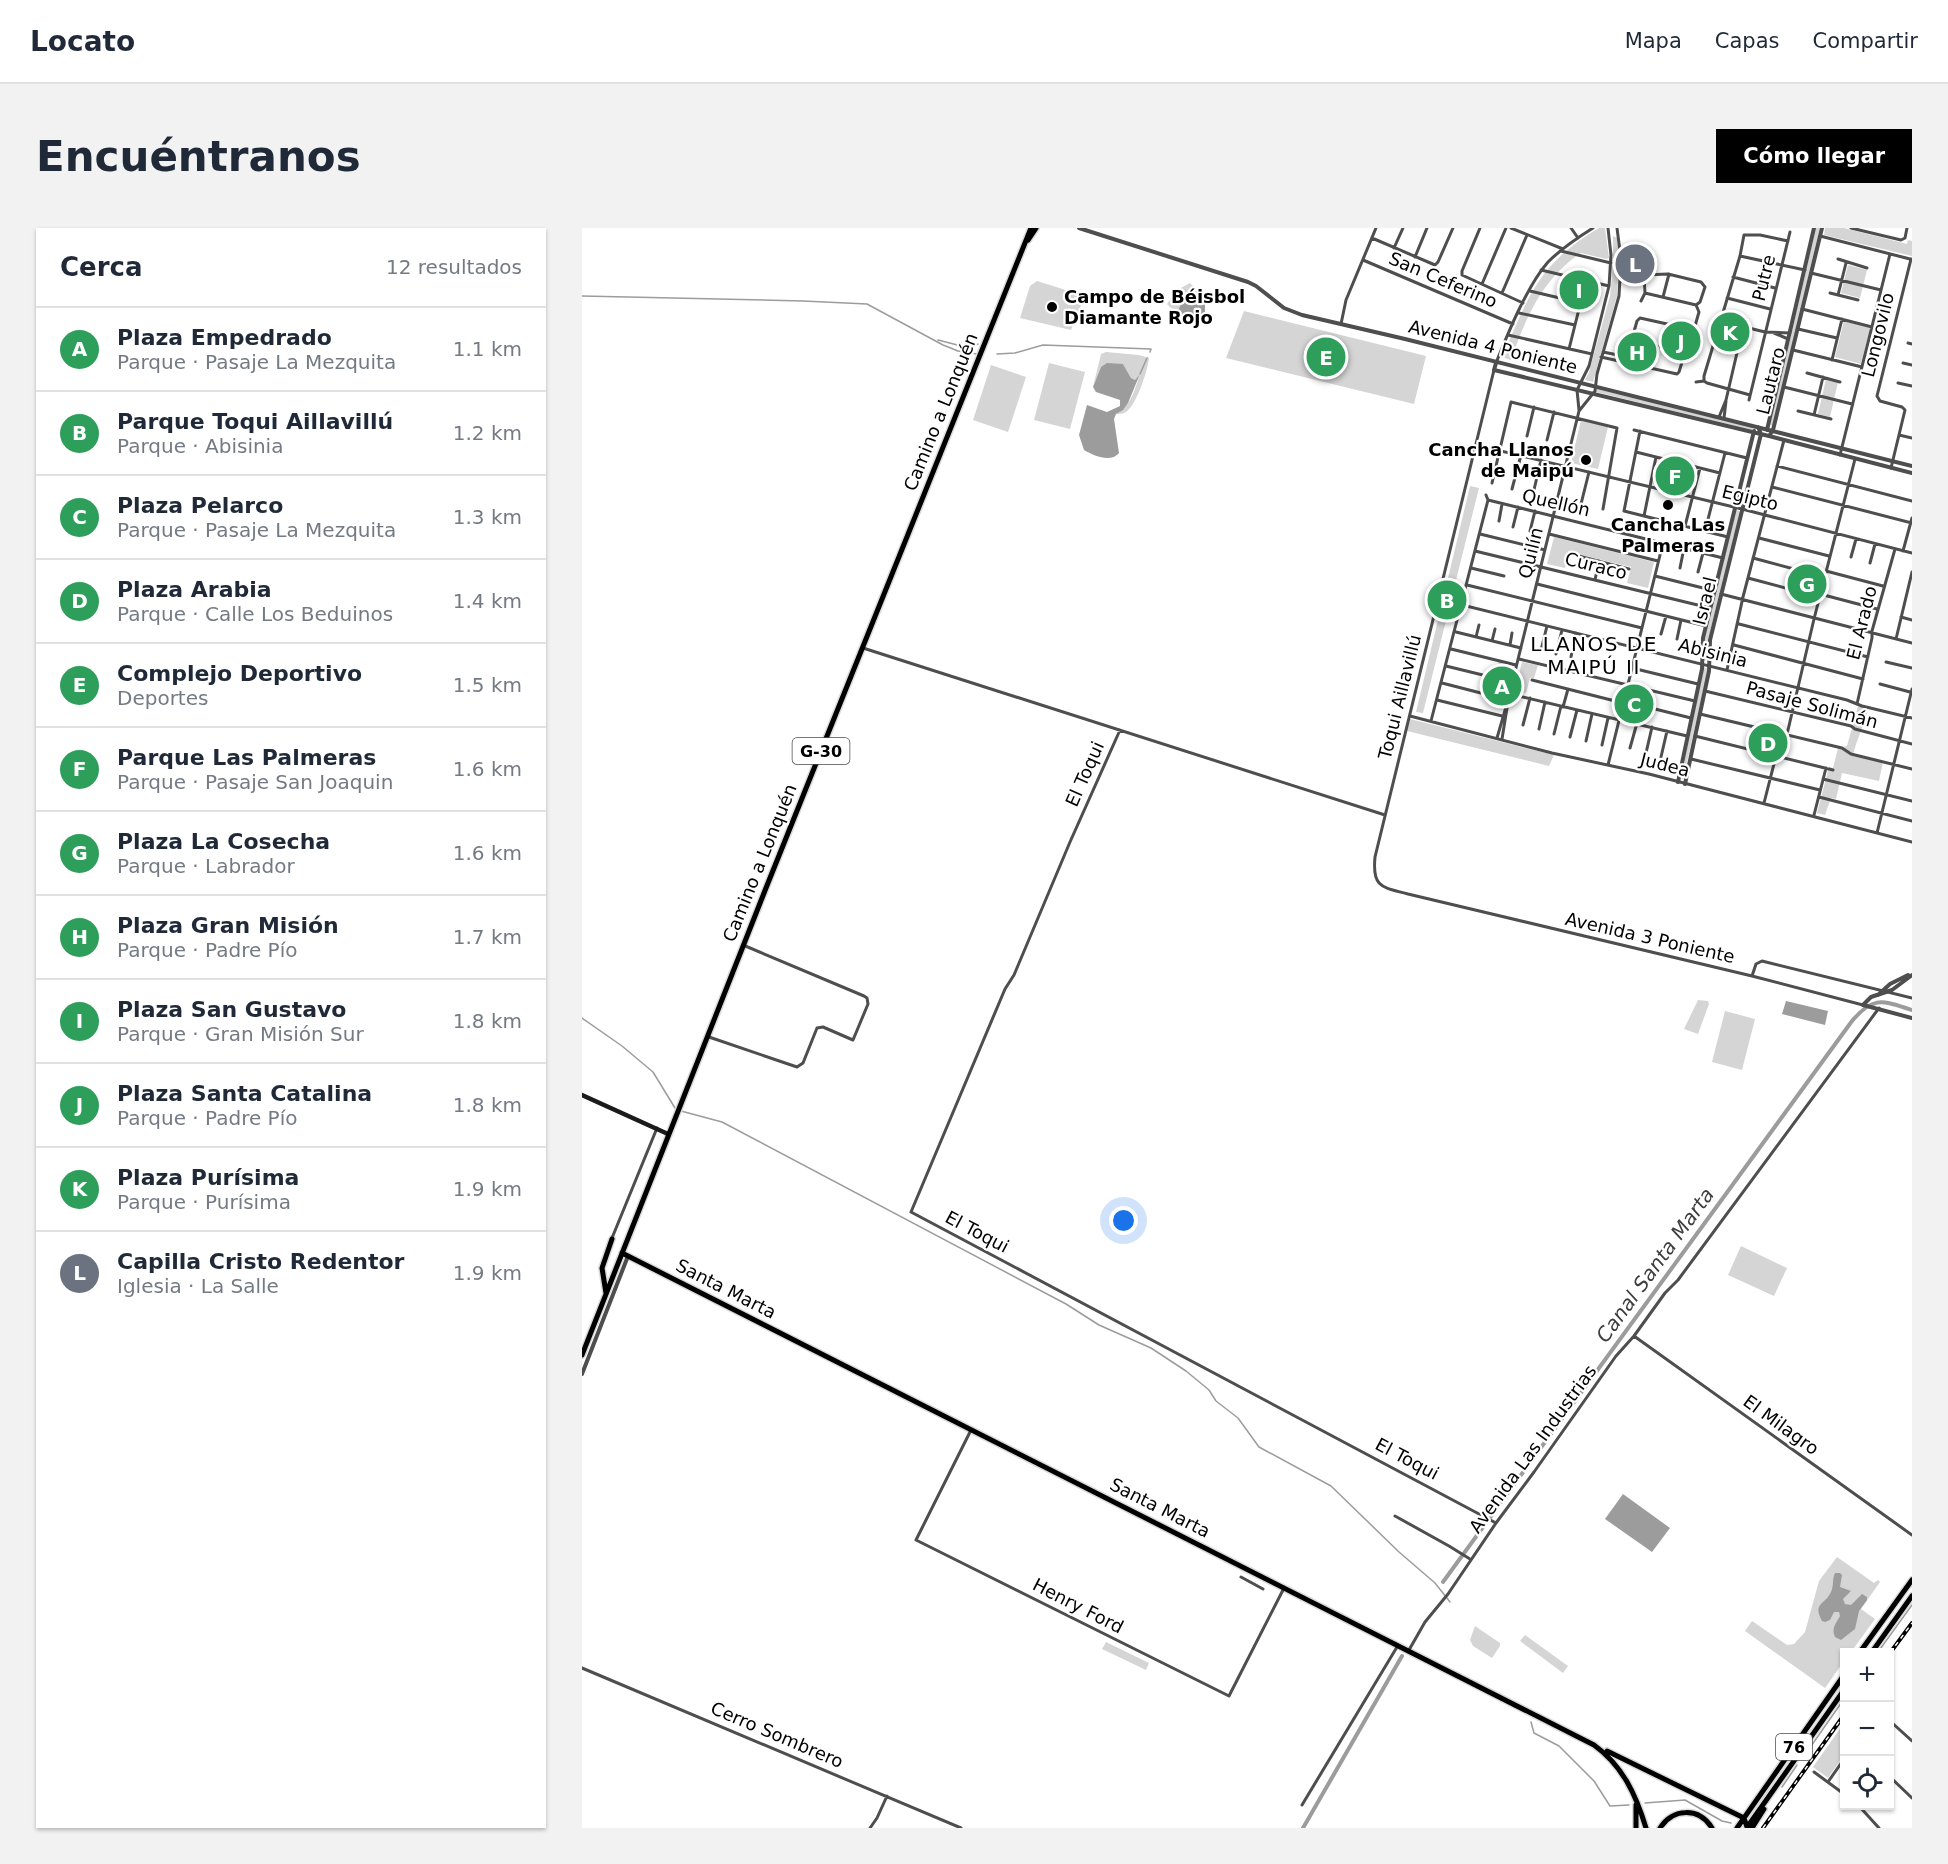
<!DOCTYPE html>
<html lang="es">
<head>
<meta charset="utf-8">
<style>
	body { margin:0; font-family:"DejaVu Sans",sans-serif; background:#f2f2f3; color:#1f2937 }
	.controls { position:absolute; right:18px; bottom:18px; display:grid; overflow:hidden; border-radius:0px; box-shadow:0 2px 4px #0004 }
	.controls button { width:54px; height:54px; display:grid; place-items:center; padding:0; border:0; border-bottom:2px solid #e0e1e3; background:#fff; color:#1f2937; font:30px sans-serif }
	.you { position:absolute; left:542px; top:993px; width:21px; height:21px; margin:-15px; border:4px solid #fff; border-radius:50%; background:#1a73e8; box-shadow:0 0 0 9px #1a73e833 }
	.badge { display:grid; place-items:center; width:39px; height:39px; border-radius:50%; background:#000; color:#fff; font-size:20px; font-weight:700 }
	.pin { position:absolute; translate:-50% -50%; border:3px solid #fff; box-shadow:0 2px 6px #0006 }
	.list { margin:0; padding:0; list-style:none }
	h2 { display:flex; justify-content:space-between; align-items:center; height:78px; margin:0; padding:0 24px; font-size:26px }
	h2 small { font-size:20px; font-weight:400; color:#747a83 }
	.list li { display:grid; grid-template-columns:39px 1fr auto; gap:18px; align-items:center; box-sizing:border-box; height:84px; padding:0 24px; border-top:2px solid #e0e1e3 }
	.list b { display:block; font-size:22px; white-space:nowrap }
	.list p { margin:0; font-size:20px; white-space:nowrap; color:#747a83 }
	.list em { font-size:20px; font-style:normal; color:#747a83 }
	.icon { flex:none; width:33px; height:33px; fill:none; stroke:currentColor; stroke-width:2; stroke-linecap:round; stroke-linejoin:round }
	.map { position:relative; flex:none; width:1330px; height:1600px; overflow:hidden; border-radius:0px }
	header { display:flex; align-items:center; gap:36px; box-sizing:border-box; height:84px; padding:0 30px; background:#fff; border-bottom:2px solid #e0e1e3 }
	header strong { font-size:28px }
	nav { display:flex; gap:33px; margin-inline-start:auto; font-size:21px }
	.intro { display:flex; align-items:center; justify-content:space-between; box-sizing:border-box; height:144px; padding:0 36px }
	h1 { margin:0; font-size:42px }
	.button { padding:15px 27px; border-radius:0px; background:#000; color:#fff; font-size:21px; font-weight:700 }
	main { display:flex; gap:36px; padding:0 36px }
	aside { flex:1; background:#fff; border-radius:0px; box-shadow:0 2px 4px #0004 }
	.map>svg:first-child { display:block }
</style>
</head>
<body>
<header>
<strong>Locato</strong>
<nav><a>Mapa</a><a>Capas</a><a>Compartir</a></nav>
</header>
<div class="intro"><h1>Encuéntranos</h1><a class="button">Cómo llegar</a></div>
<main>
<aside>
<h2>Cerca<small>12 resultados</small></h2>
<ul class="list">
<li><span class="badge" style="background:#2e9e5b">A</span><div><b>Plaza Empedrado</b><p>Parque · Pasaje La Mezquita</p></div><em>1.1 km</em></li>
<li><span class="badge" style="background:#2e9e5b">B</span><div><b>Parque Toqui Aillavillú</b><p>Parque · Abisinia</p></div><em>1.2 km</em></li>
<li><span class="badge" style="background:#2e9e5b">C</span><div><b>Plaza Pelarco</b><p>Parque · Pasaje La Mezquita</p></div><em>1.3 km</em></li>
<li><span class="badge" style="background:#2e9e5b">D</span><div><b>Plaza Arabia</b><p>Parque · Calle Los Beduinos</p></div><em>1.4 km</em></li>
<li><span class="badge" style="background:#2e9e5b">E</span><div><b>Complejo Deportivo</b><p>Deportes</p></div><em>1.5 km</em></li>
<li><span class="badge" style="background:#2e9e5b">F</span><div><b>Parque Las Palmeras</b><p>Parque · Pasaje San Joaquin</p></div><em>1.6 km</em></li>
<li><span class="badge" style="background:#2e9e5b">G</span><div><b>Plaza La Cosecha</b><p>Parque · Labrador</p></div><em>1.6 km</em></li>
<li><span class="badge" style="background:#2e9e5b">H</span><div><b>Plaza Gran Misión</b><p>Parque · Padre Pío</p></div><em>1.7 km</em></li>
<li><span class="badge" style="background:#2e9e5b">I</span><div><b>Plaza San Gustavo</b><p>Parque · Gran Misión Sur</p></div><em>1.8 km</em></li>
<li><span class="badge" style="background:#2e9e5b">J</span><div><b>Plaza Santa Catalina</b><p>Parque · Padre Pío</p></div><em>1.8 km</em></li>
<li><span class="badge" style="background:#2e9e5b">K</span><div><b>Plaza Purísima</b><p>Parque · Purísima</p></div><em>1.9 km</em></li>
<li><span class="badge" style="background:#6b7280">L</span><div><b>Capilla Cristo Redentor</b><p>Iglesia · La Salle</p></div><em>1.9 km</em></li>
</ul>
</aside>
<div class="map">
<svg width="1330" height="1600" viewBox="0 0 1330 1600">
	<rect width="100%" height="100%" fill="#fff"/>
	<path fill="#d5d5d5" d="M1017,0H1023L1027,30L1024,31L999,25C960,51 944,89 929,132L920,129C947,68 956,36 1017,0Z
		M1234,0H1238L1191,198L1188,197Z
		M1243,0H1262L1325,16L1326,12L1330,13V28L1242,7Z
		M1031,8L1035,10L1037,30L1035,68L1011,154L1003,152L1007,144L1028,68L1031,36Z
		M1266,37L1285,42L1278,70L1259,65Z
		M455,53L503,68L489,102L438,90L448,58Z
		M608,55L618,65C606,67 597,75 595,86L585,76L595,62Z
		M662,83L844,128L832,176L644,130Z
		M1262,93L1288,100L1279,136L1253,129Z
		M524,124L557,127L567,130C566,142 554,178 544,184C541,186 537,186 534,186C549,178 553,161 558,146L553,152L549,150L541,136L519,139L511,159L519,126Z
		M467,135L503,144L488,201L452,192Z
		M409,137L444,149L426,204L391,192Z
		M1244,151L1256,154L1248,189L1236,186Z
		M1015,161L1171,199L1170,202L1014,164Z
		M999,192L1026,199L1016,241L989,235Z
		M1077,232L1114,241L1109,264L1071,255Z
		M888,258L897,260L841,485L834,484Z
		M1156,282L1158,284L1126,412L1125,432L1121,433L1122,411L1154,283Z
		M972,309L1072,334L1066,360L1045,355L1049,339L987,324L983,340L965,336Z
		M1216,346L1239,351L1235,367L1212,361Z
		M917,434L931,437L923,469L912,467L917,449L913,448Z
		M940,434L956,437L952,450H948L944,465L933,463Z
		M1122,439L1126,441L1101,552L1099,550Z
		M1048,460L1063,464L1056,492L1041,488Z
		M1276,478L1286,481C1282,497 1275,511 1271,527L1301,534L1297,553L1260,545L1254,571L1249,570L1243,587L1235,585L1247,539L1251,540L1256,520L1265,518Z
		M828,491L972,527L967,538L825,503Z
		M1177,502L1201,508L1191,526L1172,521Z
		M1116,772L1126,773L1127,776L1116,806L1102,801Z
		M1143,783L1173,791L1160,842L1130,834Z
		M1159,1018L1205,1040L1192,1068L1146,1047Z
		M1255,1329L1292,1355L1296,1352L1298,1354L1279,1381L1293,1391L1269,1424H1262V1433L1243,1460L1163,1403L1170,1393L1205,1417L1212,1416L1223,1404L1237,1353Z
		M893,1398L918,1415V1418L910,1430L891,1418L888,1412Z
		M943,1407L986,1438L981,1445L938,1413Z
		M524,1414L567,1435L564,1442L520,1421Z
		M1262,1495V1527L1246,1550L1231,1539Z"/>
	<path fill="#9c9c9c" d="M618,65L623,70V87L625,90L618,97L615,93L599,91L595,86C598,74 605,68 618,65Z
		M525,135L541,136L549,150L553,152L558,146L546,175L541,182L534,186L532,191L537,225C529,235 512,228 502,222L497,207L505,177L525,184L538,178V172L514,164L511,159L519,139Z
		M1204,773L1246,783L1243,797L1200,786Z
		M1041,1266L1088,1300L1070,1324L1023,1291Z
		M1253,1345H1258L1260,1347L1258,1359L1269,1363L1261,1371L1263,1376L1269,1377L1280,1366L1285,1369V1372L1277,1383L1273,1401L1259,1412L1253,1409C1249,1401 1254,1395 1258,1388L1257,1384H1252L1248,1392L1243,1394L1240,1393C1230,1375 1243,1377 1249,1364C1252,1358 1250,1351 1253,1345Z"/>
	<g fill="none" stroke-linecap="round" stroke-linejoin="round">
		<path stroke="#9c9c9c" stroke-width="1.5" d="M0,68L221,73L285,76L361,117L376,123L395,126
			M356,112L387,120L396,116
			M415,126L433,125L461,117L569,121L568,124
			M558,146L565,130
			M0,790L40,818L71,844L93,880
			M99,883L140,894L484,1076L517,1097L569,1120L604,1143L627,1162L634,1173L656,1190L677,1219L749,1258L817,1324L853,1355L868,1374
			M1296,1424L1330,1377
			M949,1494L952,1505L977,1518L1012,1553L1028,1578L1047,1577
			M1220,1531L1262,1471
			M1200,1559L1215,1537
			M1063,1575L1103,1572L1140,1593L1149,1595"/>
		<path stroke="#9c9c9c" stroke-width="4" d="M861,1354L1270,793C1292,767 1301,773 1330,782
			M721,1600L820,1428"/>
		<defs>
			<path id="primary" d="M446,12L454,0
				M40,1025L1012,1517C1041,1538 1054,1567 1064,1600
				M24,1065L20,1040L30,1011
				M0,1127L184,660L449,0
				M1278,1424L1330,1352
				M1290,1424L1330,1368
				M1025,1523L1162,1590L1165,1599
				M1166,1598L1262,1462
				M1054,1600V1577
				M1078,1600C1091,1580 1117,1579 1130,1600
				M1155,1600L1262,1447
				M1170,1600L1182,1581"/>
		</defs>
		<use href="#primary" stroke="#dbdbdb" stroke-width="8"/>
		<path stroke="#4e4e4e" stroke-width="3" d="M898,0L880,43V47L941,75
			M929,0L981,21
			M989,0L996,10
			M1269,0L1319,12L1323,10L1325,0
			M1238,8L1328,31
			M790,10L853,37L856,34L871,0
			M812,20L821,0
			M979,23L1029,35
			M1158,28L1223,42
			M833,29L845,0
			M1256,31L1285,40
			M781,32L931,96
			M959,42L1027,58
			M1229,45L1299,62
			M1039,48L1086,46L1119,54L1123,59L1118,74L1114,77
			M1151,49L1193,60
			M1038,53L1062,52
			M900,56L924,0
			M948,63L999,75
			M920,65L945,7
			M1063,65L1114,77
			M1248,65L1276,72
			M1256,67L1264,35
			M1081,69L1087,46
			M1145,70L1188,81
			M1059,73L1063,65L1062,47
			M1220,81L1290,99
			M937,85L993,97
			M1138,93L1183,104L1208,105
			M759,96L764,72L794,0
			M1108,101L1113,98L1117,84L1114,77
			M1216,101L1255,110
			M1192,105L1206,111
			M926,107L1010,126
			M1050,112L1103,125
			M1326,115L1330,116
			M987,121L1004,53
			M1211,122L1280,139
			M1021,124L1041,128L1045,126
			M1019,129L1095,146L1097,144L1108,108V101
			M1250,132L1260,91
			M914,135C926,105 945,58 966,34C979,21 995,10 1011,0
			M1045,135L1046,125L1055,93L1058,90L1108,101
			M1321,135L1330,137
			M912,142L793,629C790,660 800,659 826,666L1170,748L1281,777
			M1225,145L1258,154
			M1122,153V148L1158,28L1162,7H1178L1206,13
			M1114,154L1122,153L1125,155L1168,167
			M1316,155L1330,158
			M1202,159L1270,176
			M1167,172L1208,4
			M997,182L995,162L1007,138L1027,58L1029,27L1026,0
			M1216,183L1249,191
			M1232,187L1241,149
			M1137,189L1144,172L1161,99
			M1142,190L1144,173
			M1052,202L1165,230
			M1058,203L1042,283L1146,309
			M1317,207L1330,210
			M945,208L952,179
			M965,212L972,184
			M894,217L1160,281L1330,325
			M1054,224L1138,245
			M1258,227L1308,26
			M1195,238L1330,273
			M1309,240L1323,182L1320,179L1298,173L1295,168L1329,31
			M910,255L929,174L1035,200L1021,281
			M1190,259L1330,295
			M930,261L939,227
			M951,266L959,232
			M906,272L1141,330
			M999,276L1007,244
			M1062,288L1074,229
			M917,293L920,276
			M1103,298L1118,240
			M931,299L936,279
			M948,303L953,283
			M1123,303L1143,225
			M898,306L963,322
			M967,306L1076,333
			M1177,310L1247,328
			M893,323L1128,380
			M1321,323L1330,290
			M989,326L1047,341
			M1269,329L1274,311
			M1171,330L1242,349
			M1288,335L1293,316
			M889,340L922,348
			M1098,340L1102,320
			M1244,343L1301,358
			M1116,344L1121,325
			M1073,348L1133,363
			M1166,350L1237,369
			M1013,352L1017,333
			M955,356L1124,398
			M885,357L1060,400
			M1139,366L1330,415
			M1238,366L1295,381
			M856,371L1265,472L1280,478L1330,490
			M1319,389L1330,392
			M1157,396L1286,429
			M874,404L939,420
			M1079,406L1084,388
			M894,409L897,397
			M1095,411L1099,392
			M1314,411L1330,344
			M910,413L913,401
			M928,417L930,405
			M1152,417L1281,451
			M281,420L803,587
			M869,421L934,437
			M959,422L965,398
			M974,426L980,402
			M989,429L994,405
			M937,431L1113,473
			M1304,434L1330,440
			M864,438L913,450L911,468
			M1050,440L1116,456
			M1145,442L1161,369L1202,212
			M950,452L1041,475
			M860,455L926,472
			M1298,456L1328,464
			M1123,463L1269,498L1273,501L1330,516
			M928,466L1105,508
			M855,472L920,488
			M1275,476L1290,410V403L1313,321
			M1061,478L1109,490
			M981,479L986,461
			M1118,486L1260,520L1269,526L1330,541
			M828,488L970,525L1067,546L1330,614
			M849,493L906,272L904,267
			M941,497L948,470
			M957,501L963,474
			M538,502L488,614L432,747L423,761L329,984L914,1295
			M972,506L979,478
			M1113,508L1251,542
			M988,509L995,482
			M915,510L926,472L997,183L1013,163L1015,146L1037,68L1039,31L1035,0
			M920,511L926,474
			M1004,513L1010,486
			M1020,517L1026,490
			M1048,520L1055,495
			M1064,525L1070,499
			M1079,529L1085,503
			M1109,531L1238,562
			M1026,537L1081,315
			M1241,551L1330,573
			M1237,569L1330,593
			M1182,575L1194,528L1206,502L1232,391L1273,231
			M1232,587L1244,540
			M1295,605L1330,461
			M1170,748L1174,736L1180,733L1330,770
			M127,809L215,839L221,835L235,800L241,799L271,812L286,776L285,770L282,768L161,717
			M30,1010L75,900
			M1052,1108L1330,1307
			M389,1202L334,1312L647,1468L702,1360
			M813,1288L867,1318L888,1331
			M659,1349L681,1361
			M827,1422L843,1394L866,1366L914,1295L952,1244L1034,1128L1052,1108L1083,1065L1096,1052L1297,780
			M0,1440L379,1600
			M1308,1470V1469
			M1308,1493L1330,1513
			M1232,1544L1262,1566
			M1308,1549L1330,1570
			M1246,1554L1262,1531
			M720,1577L815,1419
			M1277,1578L1297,1600
			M288,1600L295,1590L305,1568"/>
		<path stroke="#4e4e4e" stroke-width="4" d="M497,0L666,54L674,58L702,80L720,87L823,111L1330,238
			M914,135L912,142L1187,208L1330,245
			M1185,202L1232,0
			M1187,208L1191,202L1240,0
			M1096,554L1120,441L1121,410L1172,203
			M1103,556L1127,443L1128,412L1179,206L1176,199
			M1296,767L1308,756L1326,747
			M1281,777L1289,769L1310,762L1330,747
			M1281,777L1330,790
			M0,1146L46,1028"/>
		<path stroke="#1b1b1b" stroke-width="4.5" d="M0,867L86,906"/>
		<use href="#primary" stroke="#000" stroke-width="5"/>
		<defs>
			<path id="rail" d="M1308,1425L1330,1395
				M1181,1600L1262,1487"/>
		</defs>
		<use href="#rail" stroke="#000" stroke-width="4"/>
		<use href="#rail" stroke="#fff" stroke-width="1.5" stroke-dasharray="4.5" stroke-linecap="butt"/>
	</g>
	<g fill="#000" stroke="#fff" stroke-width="2">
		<circle cx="470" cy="79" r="6"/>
		<circle cx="1004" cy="232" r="6"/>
		<circle cx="1086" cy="277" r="6"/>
	</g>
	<g text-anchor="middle" stroke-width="4.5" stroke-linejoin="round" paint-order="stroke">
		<g fill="#fff" stroke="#4c4c4c" stroke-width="1.5">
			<rect x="210.5" y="510" width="57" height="26" rx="4.5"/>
			<rect x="1194" y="1506" width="36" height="26" rx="4.5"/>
		</g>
		<g font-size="16" font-weight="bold" fill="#000">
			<text x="239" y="529">G-30</text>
			<text x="1212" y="1525">76</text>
		</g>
		<g font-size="18" fill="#000" stroke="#fff">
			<text transform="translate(1182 50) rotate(-76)" y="6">Putre</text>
			<text transform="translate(861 52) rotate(23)" y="6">San Ceferino</text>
			<text transform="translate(1296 107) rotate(-76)" y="6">Longovilo</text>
			<text transform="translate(911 119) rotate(14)" y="6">Avenida 4 Poniente</text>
			<text transform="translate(1189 153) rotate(-76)" y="6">Lautaro</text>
			<text transform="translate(359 184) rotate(-68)" y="6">Camino a Lonquén</text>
			<text transform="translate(1168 270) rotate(14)" y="6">Egipto</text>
			<text transform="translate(974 275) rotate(13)" y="6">Quellón</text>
			<text transform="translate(949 325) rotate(-76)" y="6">Quilín</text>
			<text transform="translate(1014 338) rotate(14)" y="6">Curaco</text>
			<text transform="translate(1123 373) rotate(-76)" y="6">Israel</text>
			<text transform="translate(1280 395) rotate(-76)" y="6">El Arado</text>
			<text transform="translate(1131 425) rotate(14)" y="6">Abisinia</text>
			<text transform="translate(818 469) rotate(-76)" y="6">Toqui Aillavillú</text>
			<text transform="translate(1230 477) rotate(15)" y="6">Pasaje Solimán</text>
			<text transform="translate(1083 537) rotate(14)" y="6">Judea</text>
			<text transform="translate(503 546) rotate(-66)" y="6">El Toqui</text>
			<text transform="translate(178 635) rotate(-68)" y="6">Camino a Lonquén</text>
			<text transform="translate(1068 710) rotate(13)" y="6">Avenida 3 Poniente</text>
			<text transform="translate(395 1004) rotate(28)" y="6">El Toqui</text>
			<text transform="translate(144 1061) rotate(27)" y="6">Santa Marta</text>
			<text transform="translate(1199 1197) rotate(36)" y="6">El Milagro</text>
			<text transform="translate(951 1221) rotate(-54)" y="6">Avenida Las Industrias</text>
			<text transform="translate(825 1231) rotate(28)" y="6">El Toqui</text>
			<text transform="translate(578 1280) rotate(27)" y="6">Santa Marta</text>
			<text transform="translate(496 1378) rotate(27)" y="6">Henry Ford</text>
			<text transform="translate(195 1507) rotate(23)" y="6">Cerro Sombrero</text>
		</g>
		<g font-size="18" font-weight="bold" fill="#000" stroke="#fff" text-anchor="start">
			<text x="482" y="75">Campo de Béisbol<tspan x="482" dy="21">Diamante Rojo</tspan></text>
			<text x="992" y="228" text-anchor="end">Cancha Llanos<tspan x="992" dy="21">de Maipú</tspan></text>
			<text x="1086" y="303" text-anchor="middle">Cancha Las<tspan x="1086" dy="21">Palmeras</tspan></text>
		</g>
		<g font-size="20" letter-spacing="1.5" fill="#000" stroke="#fff">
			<text x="1012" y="423">LLANOS DE<tspan x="1012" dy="23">MAIPÚ II</tspan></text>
		</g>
		<g font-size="20" font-style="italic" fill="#3d3d3d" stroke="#fff">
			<text transform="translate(1073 1037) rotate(-54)" y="7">Canal Santa Marta</text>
		</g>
	</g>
</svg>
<div class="controls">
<button>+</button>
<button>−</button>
<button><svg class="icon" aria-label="locate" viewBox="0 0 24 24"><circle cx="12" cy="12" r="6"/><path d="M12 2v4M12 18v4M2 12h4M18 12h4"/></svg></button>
</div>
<div class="you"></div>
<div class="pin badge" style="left:920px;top:458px;background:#2e9e5b">A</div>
<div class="pin badge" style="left:865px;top:372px;background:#2e9e5b">B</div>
<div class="pin badge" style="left:1052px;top:476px;background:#2e9e5b">C</div>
<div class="pin badge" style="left:1186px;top:515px;background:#2e9e5b">D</div>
<div class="pin badge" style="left:744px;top:129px;background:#2e9e5b">E</div>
<div class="pin badge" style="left:1093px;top:248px;background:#2e9e5b">F</div>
<div class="pin badge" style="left:1225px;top:356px;background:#2e9e5b">G</div>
<div class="pin badge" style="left:1055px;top:124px;background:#2e9e5b">H</div>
<div class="pin badge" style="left:997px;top:62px;background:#2e9e5b">I</div>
<div class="pin badge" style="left:1099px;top:113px;background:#2e9e5b">J</div>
<div class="pin badge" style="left:1148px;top:104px;background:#2e9e5b">K</div>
<div class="pin badge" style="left:1053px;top:36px;background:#6b7280">L</div>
</div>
</main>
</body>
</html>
